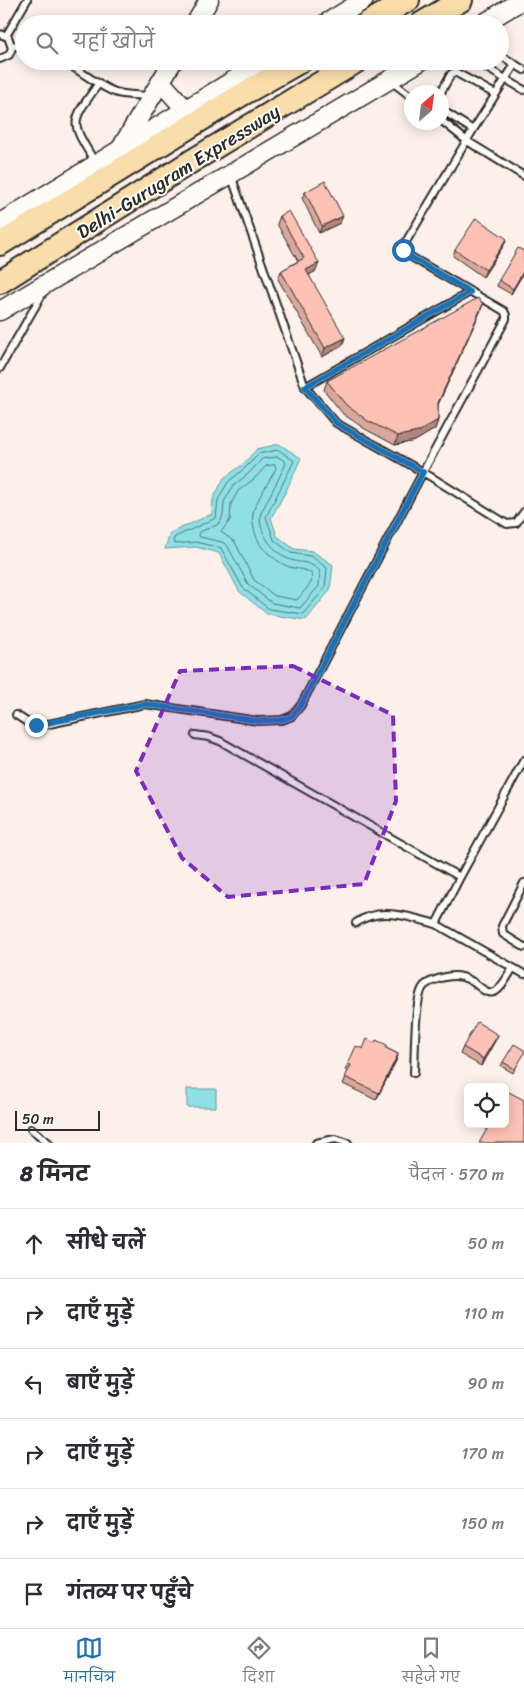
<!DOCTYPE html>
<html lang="hi">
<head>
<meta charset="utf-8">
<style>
	body { margin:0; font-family:Sriracha,"Playpen Sans Deva",sans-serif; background:#f2f2f3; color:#2b2b33 }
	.controls { position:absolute; right:15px; bottom:15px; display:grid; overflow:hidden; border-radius:8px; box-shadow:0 2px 12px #0003 }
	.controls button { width:45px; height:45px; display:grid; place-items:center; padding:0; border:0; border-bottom:1px solid #e1e1e2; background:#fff; color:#2b2b33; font:25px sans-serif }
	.compass { position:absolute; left:404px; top:85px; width:45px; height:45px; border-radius:50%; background:#fff; box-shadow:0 2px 12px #0003; rotate:28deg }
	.scale { position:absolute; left:15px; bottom:12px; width:85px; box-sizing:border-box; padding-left:5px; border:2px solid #2b2b2b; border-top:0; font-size:14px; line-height:18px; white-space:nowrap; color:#2b2b2b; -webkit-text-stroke:4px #fdfcf7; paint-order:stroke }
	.stop { position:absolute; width:15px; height:15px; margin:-11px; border:4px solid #1f6fb2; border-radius:50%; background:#fff }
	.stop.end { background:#1f6fb2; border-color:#fff; box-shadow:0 1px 5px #0008 }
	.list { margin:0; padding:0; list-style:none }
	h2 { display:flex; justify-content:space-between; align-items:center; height:65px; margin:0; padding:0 20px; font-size:21px }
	h2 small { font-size:16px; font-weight:400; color:#7c7c81 }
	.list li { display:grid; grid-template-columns:32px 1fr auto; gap:15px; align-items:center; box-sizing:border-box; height:70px; padding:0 20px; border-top:1px solid #e1e1e2 }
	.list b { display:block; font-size:19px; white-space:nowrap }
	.list em { font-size:16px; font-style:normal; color:#7c7c81 }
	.icon { flex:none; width:28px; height:28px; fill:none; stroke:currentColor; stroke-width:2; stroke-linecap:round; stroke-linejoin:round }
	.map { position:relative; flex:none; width:524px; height:1143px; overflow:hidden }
	.search { position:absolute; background:#fff; box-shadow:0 2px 12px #0003; left:15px; right:15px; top:15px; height:55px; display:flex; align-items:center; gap:12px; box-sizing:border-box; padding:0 18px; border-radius:28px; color:#7c7c81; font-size:19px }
	.sheet { height:485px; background:#fff }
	nav { display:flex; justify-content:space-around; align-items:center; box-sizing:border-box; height:70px; border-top:1px solid #e1e1e2; background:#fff; font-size:14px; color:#7c7c81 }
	nav a { display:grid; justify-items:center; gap:2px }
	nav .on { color:#1f6fb2 }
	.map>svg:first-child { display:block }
</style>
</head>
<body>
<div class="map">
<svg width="524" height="1143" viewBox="0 0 524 1143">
	<rect width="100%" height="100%" fill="#fdf0ea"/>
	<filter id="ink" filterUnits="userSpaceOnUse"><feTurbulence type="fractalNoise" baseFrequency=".02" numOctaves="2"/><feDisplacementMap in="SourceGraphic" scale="10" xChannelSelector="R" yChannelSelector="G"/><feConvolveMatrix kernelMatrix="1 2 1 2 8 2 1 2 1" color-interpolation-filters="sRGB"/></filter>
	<g filter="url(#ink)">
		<path fill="#8ee0e5" stroke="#66989b" d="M279,444L301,458L286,491L271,518L277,536L294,549L312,551L333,565L330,590L306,620L267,614L239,591L219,553L196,547L165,549L170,533L212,514L213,499L224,478L242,465L257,449Z
			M187,1089H216V1107H187Z"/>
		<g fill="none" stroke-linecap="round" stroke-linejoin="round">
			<path stroke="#537375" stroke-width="1" d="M279,450L294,461L266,517L274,540L291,553L311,556L327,568L325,588L303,614L269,609L243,588L221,548L196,542L175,544L173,541L175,537L216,518L218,500L228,482L245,468L259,454Z
				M278,457L285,461L286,464L261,513C256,530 275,555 291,560C305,564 307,560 320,571L319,586L300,608L272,603L248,584L227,545L222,542L200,537L198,534L199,532L217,525L221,521L223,515L224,502L233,486L249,473L262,459Z
				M275,465L276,468C270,481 256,500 253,513C251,523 256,539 262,547C267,553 276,560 283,564C292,570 303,567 312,574L311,583L297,600L275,596L254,580L235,542L221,532L230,520L231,504L238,491L254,479L266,466Z"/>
			<defs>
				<path id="lane" d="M0,34L8,37L12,48L9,55L0,59
					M6,36L27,0
					M12,45L24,47
					M500,55L524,70
					M62,61C79,69 93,82 110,90C121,96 137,95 149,96
					M475,61L524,90
					M391,81L412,97
					M441,92L451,74L455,72L495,94
					M442,110L473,130L515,64
					M442,121L467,141L524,176
					M96,164C70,120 69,125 99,83
					M231,175L305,387L336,423L423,472L507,524L516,523L524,512
					M0,368L44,291
					M305,387L470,292
					M16,715L30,724L44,725L145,704L258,721L282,720L292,716L301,705L423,472L506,319V315L504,311L406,254L403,250L404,245L473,130
					M195,735L209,737L220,741L460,877L436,924L524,974
					M460,877L524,760
					M524,883L502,926L503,934L524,947
					M356,923C379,906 411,917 436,924
					M414,1073C415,1056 414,996 424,986C429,981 435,980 441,978C451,975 462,975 471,981C478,984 485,995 494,992C502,989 508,975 513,968
					M31,1129L49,1143
					M316,1143L335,1139L348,1143"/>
				<path id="secondary" d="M195,24L209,0
					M325,24L364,0
					M483,24L522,0
					M161,82L186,110
					M121,148L173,61
					M0,223L265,61
					M0,311L421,61"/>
				<path id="highway" d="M366,24L408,0
					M421,24L461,0
					M0,244L241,95L301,61
					M0,282L192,161L357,61"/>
			</defs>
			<use href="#lane" stroke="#2b2b2b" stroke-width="10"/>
			<use href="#secondary" stroke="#2b2b2b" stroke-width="21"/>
			<use href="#highway" stroke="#2b2b2b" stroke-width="26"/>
			<use href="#lane" stroke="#fdfcf7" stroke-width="6"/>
			<use href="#secondary" stroke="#fdfcf7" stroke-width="18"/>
			<use href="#highway" stroke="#f9deab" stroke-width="22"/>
		</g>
		<path fill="#daa79c" stroke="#2b2b2b" d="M305,192L340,223L319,233L302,198Z
			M280,216L316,271L309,275L342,346L322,357L278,279L281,271L298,261L277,224Z
			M507,239L504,245L483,277L453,256L455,250Z
			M524,251V272L511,294L497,286L499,280Z
			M483,304L480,312L438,405V420L435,429L415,441L395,445L365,429L343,414L324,390L327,381Z
			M498,1035L495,1041L481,1066L460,1054L463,1047Z
			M386,1048L398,1054L396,1061L376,1100L343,1084L348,1072L345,1070L348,1064L363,1049Z
			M524,1050L513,1073L501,1066L503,1062Z"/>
		<path fill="#b1887f" stroke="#2b2b2b" d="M343,216L340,223L319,233L322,226Z
			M507,239L504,245L483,277L486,270Z
			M319,263L316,271L303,278L306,270Z
			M524,270V272L511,294L513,289Z
			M483,304L480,312L434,412L438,403Z
			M345,338L342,346L322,357L325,348Z
			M438,420L435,429L415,441L395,445L398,436Z
			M498,1035L495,1041L481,1066L483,1059Z
			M398,1054L396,1061L376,1100L379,1093Z"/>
		<path fill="#fdc2b5" stroke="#2b2b2b" d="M325,181L343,216L322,226L305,192Z
			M289,211L319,263L306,270L345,338L325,348L281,271L304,258L280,216Z
			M476,218L507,239L486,270L455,250Z
			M518,248L524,251V270L513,289L499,280Z
			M478,298L483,304L438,403V420L418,432L398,436L368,421L346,405L327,381Z
			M477,1022L498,1035L483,1059L463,1047Z
			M367,1039L375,1043L376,1040L387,1045L386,1048L398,1054L379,1093L345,1077L351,1065L348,1064L356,1046L363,1049Z
			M514,1044L524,1050V1054L515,1069L503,1062Z
			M509,1092L524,1100L523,1104H524V1143H479L490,1124H505V1098Z"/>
	</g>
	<g fill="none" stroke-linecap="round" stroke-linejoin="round" filter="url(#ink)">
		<path stroke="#1f6fb2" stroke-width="6" d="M36,725L145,704L258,721L282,720L292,716L301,705L423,472L336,423L305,387L470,292L406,254L403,250"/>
	</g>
	<path fill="#7b2cbf" fill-opacity="0.2" stroke="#7b2cbf" stroke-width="4" stroke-dasharray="10 6" stroke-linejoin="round" d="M293,666L393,715L396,801L364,884L228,897L182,858L136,771L180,671Z"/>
	<g text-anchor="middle" stroke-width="4" stroke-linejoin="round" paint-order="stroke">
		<g font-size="19" fill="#2b2b2b" stroke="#fdfcf7">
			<text transform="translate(178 171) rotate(-32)" y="7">Delhi-Gurugram Expressway</text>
		</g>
	</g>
</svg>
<div class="controls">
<button><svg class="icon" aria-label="locate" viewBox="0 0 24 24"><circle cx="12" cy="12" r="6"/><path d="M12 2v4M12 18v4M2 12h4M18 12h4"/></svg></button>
</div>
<svg class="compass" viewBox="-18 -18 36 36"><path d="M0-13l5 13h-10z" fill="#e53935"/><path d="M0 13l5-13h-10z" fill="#7c7c81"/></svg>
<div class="scale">50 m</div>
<div class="stop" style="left:403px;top:250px"></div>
<div class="stop end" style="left:36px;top:725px"></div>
<div class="search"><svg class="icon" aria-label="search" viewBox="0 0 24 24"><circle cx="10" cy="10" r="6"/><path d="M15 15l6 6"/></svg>यहाँ खोजें</div>
</div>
<section class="sheet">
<h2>8 मिनट<small>पैदल · 570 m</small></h2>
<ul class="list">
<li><svg class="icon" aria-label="ahead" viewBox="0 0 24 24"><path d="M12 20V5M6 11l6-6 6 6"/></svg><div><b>सीधे चलें</b></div><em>50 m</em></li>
<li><svg class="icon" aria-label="right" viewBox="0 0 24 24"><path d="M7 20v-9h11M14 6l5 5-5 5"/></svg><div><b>दाएँ मुड़ें</b></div><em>110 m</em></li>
<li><svg class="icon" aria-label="left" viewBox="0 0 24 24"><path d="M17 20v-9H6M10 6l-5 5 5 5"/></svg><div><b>बाएँ मुड़ें</b></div><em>90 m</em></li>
<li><svg class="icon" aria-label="right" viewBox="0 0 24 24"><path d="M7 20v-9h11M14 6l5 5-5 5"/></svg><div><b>दाएँ मुड़ें</b></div><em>170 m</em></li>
<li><svg class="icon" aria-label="right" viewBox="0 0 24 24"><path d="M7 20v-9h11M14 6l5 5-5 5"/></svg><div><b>दाएँ मुड़ें</b></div><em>150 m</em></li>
<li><svg class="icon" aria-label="arrive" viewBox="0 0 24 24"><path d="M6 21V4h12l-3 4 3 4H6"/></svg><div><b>गंतव्य पर पहुँचे</b></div></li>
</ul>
</section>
<nav>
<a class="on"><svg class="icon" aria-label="map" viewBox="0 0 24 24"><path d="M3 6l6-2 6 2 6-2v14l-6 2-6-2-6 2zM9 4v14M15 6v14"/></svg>मानचित्र</a>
<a><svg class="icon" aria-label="directions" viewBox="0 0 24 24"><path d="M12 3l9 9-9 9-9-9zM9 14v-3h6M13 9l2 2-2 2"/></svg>दिशा</a>
<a><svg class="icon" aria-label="saved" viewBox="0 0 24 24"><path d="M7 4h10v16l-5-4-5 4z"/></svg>सहेजे गए</a>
</nav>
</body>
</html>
